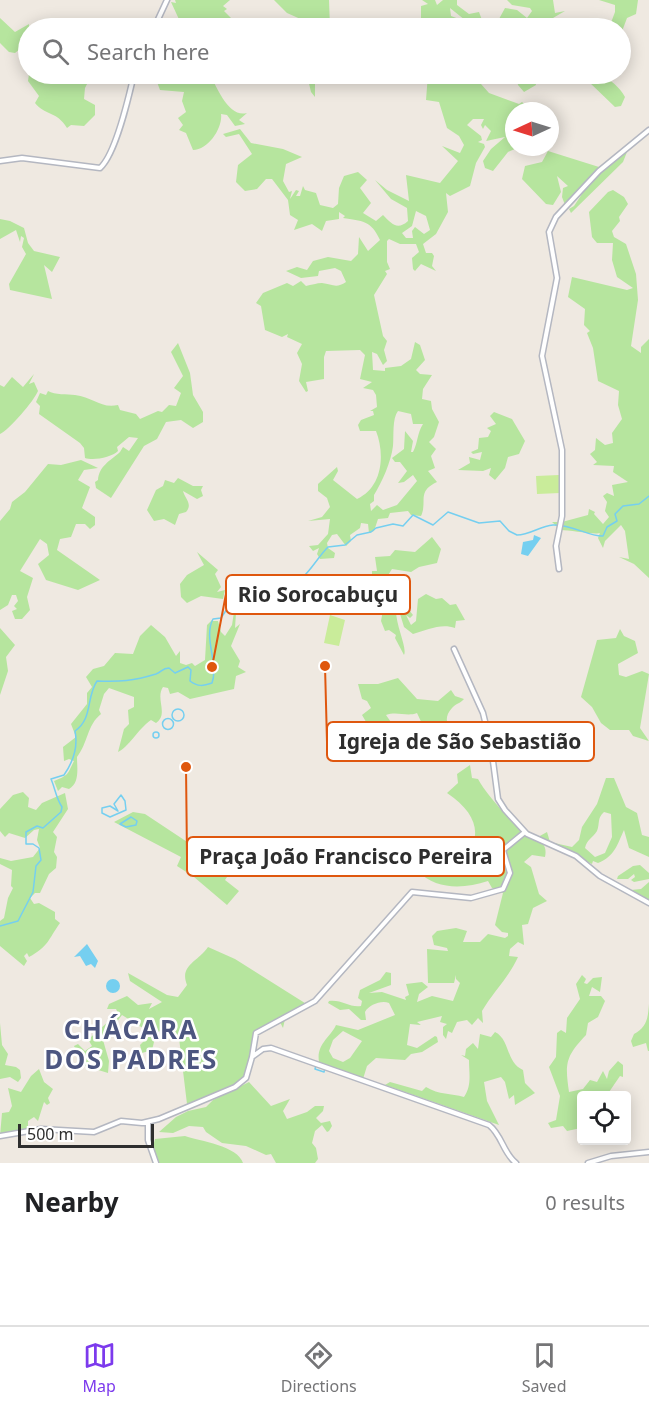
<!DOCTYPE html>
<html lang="en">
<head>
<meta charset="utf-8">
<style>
	body { margin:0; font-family:"Noto Sans",sans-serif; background:#f2f2f2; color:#202124 }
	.controls { position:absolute; right:18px; bottom:18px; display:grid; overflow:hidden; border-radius:6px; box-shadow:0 3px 15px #0003 }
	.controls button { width:54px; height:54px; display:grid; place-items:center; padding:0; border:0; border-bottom:2px solid #e0e0e0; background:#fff; color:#202124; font:30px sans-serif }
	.compass { position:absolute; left:505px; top:102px; width:54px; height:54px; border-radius:50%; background:#fff; box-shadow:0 3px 15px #0003; rotate:266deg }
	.scale { position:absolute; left:18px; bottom:15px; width:136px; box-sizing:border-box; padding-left:6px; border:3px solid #2e2e2e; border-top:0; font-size:16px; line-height:21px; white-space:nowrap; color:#2e2e2e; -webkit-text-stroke:4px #fff; paint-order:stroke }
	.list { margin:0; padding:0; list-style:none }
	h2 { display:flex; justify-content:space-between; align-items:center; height:78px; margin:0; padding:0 24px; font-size:26px }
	h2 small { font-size:20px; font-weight:400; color:#757577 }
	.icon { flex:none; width:33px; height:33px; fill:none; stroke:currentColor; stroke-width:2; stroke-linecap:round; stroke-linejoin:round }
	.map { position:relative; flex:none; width:649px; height:1163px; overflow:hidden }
	.search { position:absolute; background:#fff; box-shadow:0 3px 15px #0003; left:18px; right:18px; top:18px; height:66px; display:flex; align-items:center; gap:15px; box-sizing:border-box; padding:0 21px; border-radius:33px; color:#757577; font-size:22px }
	.sheet { height:162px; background:#fff }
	nav { display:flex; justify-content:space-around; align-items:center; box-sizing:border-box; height:84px; border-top:2px solid #e0e0e0; background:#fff; font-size:16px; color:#757577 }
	nav a { display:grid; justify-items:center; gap:3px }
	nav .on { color:#7c3aed }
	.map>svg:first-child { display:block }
</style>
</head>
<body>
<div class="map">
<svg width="649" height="1163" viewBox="0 0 649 1163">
	<rect width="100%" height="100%" fill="#efe9e1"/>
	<path fill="#b6e59e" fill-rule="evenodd" d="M175,0H230L223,6L227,9L224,11L232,19L229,28H183L171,2L176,3Z
		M274,0H329L330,28H307L305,21L287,13Z
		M422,0H435L437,5L443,0H457V5L469,14L479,12L482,20L476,23L465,20L450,8L451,16L459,19L462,26L456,21L452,22L449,28H439L434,24L424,25L421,23V6L428,4Z
		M507,0H553L555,13L565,11L553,18L551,28H503V22L499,19L505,8L517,10L527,18L532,11L530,8L512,5Z
		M599,0H638L636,14L627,18L621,34L620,28H609L615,12V5Z
		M0,18L15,32L29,24L28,47L26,44L15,53L9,52L0,43Z
		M29,74H74L83,79L88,74H92L85,88L84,99L95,105V115L84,126L71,125L67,128C57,111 44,115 35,103L39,96L28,81Z
		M154,74H164L165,79L174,74H210C217,88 229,118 247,113L239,120L245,124L235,126L227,115L221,114C223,127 209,150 193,150L186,133L179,130L183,125L178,118L186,112L182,101L184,92L160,90Z
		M303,74H328L325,80L320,74L315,76V97L311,92L307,75Z
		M428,74H510L506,81L491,75L483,76L481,84L489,93L519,104L522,102L532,111H514V147L517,148L508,152L493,171L485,168L483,161L491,149L505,137L486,141L491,131L485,125L483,129L481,125L484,119H473L467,125L481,136L482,140L478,142L484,144L485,147L476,163L470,186L450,196L446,193L448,212L436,234L423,244L426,253H432L434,256L432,266L436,271L421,264L415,271L413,269L412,258L419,252L416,244H400L389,239L387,241V262L390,269L385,271L387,274L374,295L383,336L387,341L384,350L387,361L383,365L377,354L372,352L373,370L385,371V368L401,366L411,359L415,342L420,345L425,360L416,370L420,374L432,375L423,389L422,399L431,401L432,409L439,422L434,437L429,442L436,449L431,456L435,468L428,471L437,482C416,492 428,501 421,516L411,515L408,511L390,513L388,518L378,519L374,531L369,533L368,524L361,523L360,528L350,535L351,541L346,546L337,534L332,535L327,543L328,548L335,553L334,558L320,559L317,554L319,548L313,551L309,546L318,545L328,534L330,519L308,521L322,517L330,507L327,498L318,491V484L337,467L338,471L333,480L357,499C383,487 385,454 376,431H360L358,425L361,420L374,415L373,411H370L377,407L376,395L373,390L363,388L372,382L360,379L365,355L360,350L326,351L324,357V379L306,382L308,391L306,392L299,381L302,364L297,353L302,344L287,337L288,334L282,337L265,330L261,306L256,303L263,293L287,283L293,286L301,281L306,286C311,285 317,283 322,283C332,284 336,289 346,282L341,271L335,268L319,271L318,276L301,278L286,271L297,267L307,270L313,261L328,257L351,261L358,254L359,237L368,251L380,240C371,220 362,221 343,218L345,216L339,212V219L326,221L322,231L312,224L294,230L298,220L290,215L288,200L272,179H266L257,189L245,191L236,182L238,165L252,154L239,134L226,137L223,134L240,129L251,143L283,149L302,157L286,164L283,181L289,192L292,191L290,199L296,190L299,191L296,196H300L303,186L305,190L316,193L320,205L333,208L338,204L339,188L344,176L358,172L367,180L360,188L371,203L363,213L376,221L383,215C391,223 397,231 408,221L407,208L391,199L375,180L387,190L409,201L406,175L440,183L458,161L442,146L460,153L464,145L459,136L447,128L439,102L426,100ZM416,211L426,216L430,230L424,234L415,227L412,231L413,238H406L402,233L412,226ZM398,411L411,414L413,424H423C417,433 418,443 413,452H411L413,441L405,431L404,449L392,458L395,462H400L407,471L398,483L404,482L413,475L417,481L397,505L383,510L377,505L371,511L370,504L374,501V495C382,482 391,462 393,446C394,435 392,419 398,411Z
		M515,74H534L536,85L524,92L518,85Z
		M590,74C604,74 618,84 625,97L621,106L615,107L589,82Z
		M548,151L599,167L613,162L627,152L623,162L571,213L569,209L574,206L582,194L565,205L562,197L563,188L568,186L557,176L561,192L553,205L546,204L522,179L525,166L542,162Z
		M613,190L624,197L628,204L619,217L620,221L612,231L614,237L626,244L636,274L638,300L631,346L641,353V347L649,339V578L634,564L619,557L629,559L625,531L621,525L605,541L603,548L598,538L600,533C595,535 569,530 561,530L552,522H562L588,515L589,509L595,512L594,514L603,524L609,517L605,511L607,502L603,496L607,493L614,496L612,485L628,482L613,472L614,466L593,465L597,462L590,454L595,450L596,438L605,445L613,443L612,433L622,419L618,405L619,391L598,381L593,348L587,333L590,331L584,325L585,309L568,297L572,277L627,290L633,288L617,277L612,260L613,243H597L592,237L589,212L608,192Z
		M0,219L10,221L24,228L28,243L34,251L60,257L52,272L44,265L52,299L10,290L9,284L26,254L22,247L24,238L21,236L20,242L16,230L0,239Z
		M178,343L190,373L193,395L203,412V422L193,428L181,420L166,422L157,439L144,446L111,498L96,488L95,482L98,480C99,466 110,461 120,452L123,447L129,451L138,438L129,437L117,447L118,451C112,457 94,461 85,458L84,448L80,443L39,414L40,406L36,402L40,393L46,395L48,391C55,395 67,394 75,395C93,397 101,409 118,405L120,410L136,414L140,419L158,411L162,412L169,405L176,406L181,393L174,388L183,376L171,352Z
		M34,374L29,384L34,382L38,391C34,401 9,430 0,434V385L4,387L12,377L23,387Z
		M494,412L512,419L525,441L519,454L508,457L505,468L495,480L489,475L491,468L483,471L458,470L470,463L469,457L480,460L482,452L473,454L471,452L478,449L479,438L488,437L491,431L487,428L496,424L490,416Z
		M81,460L98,468L84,470L78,480L90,487L82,508L95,517V525L90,529L85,524H76L71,537L60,539L57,550L100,580L78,590L46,580L38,564L49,555L47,544L40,539L20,571L33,578L27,597L30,610L22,619H15L12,611L17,609L14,606L18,601L16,595H12L8,605L0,610V521L10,509L12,502L25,492L48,464L61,465Z
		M178,478L193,486H203L201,490L203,496L197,499L183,491C185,499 193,504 186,512L179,514L175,525L164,519L154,521L147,510L156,490L163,486L165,480L174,483Z
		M432,537L441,549L437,563L419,567L411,572L392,569L383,583L375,586L376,577L372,580V571H377L375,557L390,556L395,550L415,552Z
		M197,552L218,570L215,574L221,587L217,592L225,590L223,599L201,596L187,603L181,597L180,584L187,575L204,565Z
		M398,583L403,586V609L409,610L413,615L410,618L406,615L411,625L416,621L418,599L426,594L436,599L442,598L450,605L456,604L465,620L456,621L455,628C441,623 427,630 413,634L404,627L397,604C392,619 408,647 404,655L395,638L396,635L389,630L385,631L381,621L383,610L388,594Z
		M234,612L236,613L235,628L240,624L231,646L240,661L238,667L246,672L236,676L234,689C219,692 205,696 190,699L178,692L170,694L168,688L163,687C155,699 169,714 156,723L151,720C138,729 128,748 118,752L124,729L129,724L128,710L134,707V697L109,688L104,694L99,710L101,714C87,725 88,743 77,757C77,768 80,783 69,789L62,787L58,791L54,781C69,775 67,775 74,761L69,759L64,761L63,747L76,737L71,724L87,704V693L92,687L86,677L93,669L104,666L115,653L133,654L140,636L151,625L165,637L176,656L180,651V663L186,665L192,663L195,666L205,660L207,625L213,619V621H218L221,632L225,636L232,625Z
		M0,628L15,645L6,657L8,671L0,695Z
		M620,629L624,636L635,641L638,653L618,664L619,675L626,677L642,671L649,674L640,728L649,741L633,736L629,730H610L601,723L592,707L581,697L597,640L616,638Z
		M398,678L417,699L438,701L451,690L455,696L464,699C460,704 456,703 452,708C438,723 456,735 463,748L459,752L421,737L418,733L424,728L417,713C407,717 397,711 386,715L393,725L375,737L362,715L371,708L367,701L362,699L358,684H378Z
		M470,765L472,778L478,779C486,794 511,821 524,834C529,839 537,839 542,843C546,847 546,852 545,857L532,855L524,862L531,867L539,894L547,901L533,908L528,924L522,925L524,945L518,942L510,949L509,956L518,957C509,977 493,992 482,1011L483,1023L478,1018L472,1025L467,1020L457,1022L452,1033L448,1031L446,1039L443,1035V1027L447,1024L440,1022L442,1016L417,1022L421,1025L410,1024L407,1045L417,1048L435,1036L437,1037L438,1042L422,1052L411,1054L405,1060L376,1058L367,1066L363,1079L319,1062C316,1044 330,1038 336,1025L358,1030L395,1015L389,1003C381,1000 369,1005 365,1012L366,1020H361L349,1009L340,1010L328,1003L329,1001C341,999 350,1008 361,1006L362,1001L358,998L360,990L380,980L386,972L391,973V985L369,993L382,992L406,1000L405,997L409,995L406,984L422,982L428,987L419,994L417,1002L432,996L453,1001L460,983L456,979V975L454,983H428L427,949L448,951L447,948L434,945L432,936L437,931L456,928L467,931L463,942H480L488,934L505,938L508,936V933L502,932L495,925L503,893L492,888L488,881C463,889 437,890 417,871L450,872C485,845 483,817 447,793L458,783L457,774ZM343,1031L362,1041L350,1058L343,1062L333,1058L329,1051L333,1040Z
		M606,778H614L626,807L637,813L642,835L649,837V857L629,848L624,830C617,845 615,856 598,863L593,861L592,864L538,837L547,832L550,842L572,847L579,840L582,827L597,804ZM604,812L611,814L612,837L605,853L595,857L585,848C587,839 593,838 597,831C600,823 597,818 604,812Z
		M23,792L29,798L28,807L36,810L42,803L65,793L68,809L53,832L57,837L54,852L57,857L56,868L49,874L40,893H35L30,898L34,904L39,903L55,912V919L60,923C48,940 48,947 29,957L27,953L24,956L27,961L24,966L0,946V921L4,918L8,898L13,888L11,886L12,870L0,864V858L11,861L33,857L40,848L37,840L39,829L34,830L25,838L9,833L5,837L0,831V809L13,795Z
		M133,812L145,814L231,871L225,880L239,891L227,905L194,877L177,866L181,857L114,822Z
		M640,865L649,873V879L634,882L631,880L635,877L634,874L628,879H617L618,876L633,866Z
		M649,882V900L631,890L641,889Z
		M208,947L235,959L308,1005L285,1019L283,1028L280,1022L256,1035L246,1077L233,1086L187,1104L179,1038L161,1030L156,1034L152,1050L142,1053L140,1045L144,1041L146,1030L122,1015L103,1040L109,1061L108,1073L82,1065L74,1046L78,1044L85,1051L92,1046L89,1041L91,1037L118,1013L116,1009H107L109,1004L127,996L138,1005L152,1003L149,1009L162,1002L130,981L128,973L167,995L178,997L187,985C179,965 198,962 208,947Z
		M582,975L586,979L584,983L587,984L593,978L602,977L600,992L592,987L589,996H601L605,1001L598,1017L588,1023L586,1035C565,1057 565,1064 569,1092L583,1089L590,1080L597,1082L603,1071L607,1079L609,1071L618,1061L623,1065V1077L620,1076L607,1095L582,1096L581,1128L567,1131L563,1126L551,1128L548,1123L556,1120L560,1096L549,1067L556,1057L557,1033L561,1030L566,1033L567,1018L580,999L576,984Z
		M649,1004V1051H648L646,1043L633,1047L631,1041L634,1034C647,1027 648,1018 649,1004Z
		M0,1023L2,1045L8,1054L5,1065L16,1067L20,1070L21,1078L18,1082L10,1077L0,1079Z
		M495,1032C510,1039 506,1063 523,1070L525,1083L535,1093L515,1105L514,1095L509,1099L505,1082L501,1077L484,1082L487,1101L499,1125L385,1085L390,1082L422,1091L426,1087C439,1095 451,1093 464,1097C472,1085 469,1074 469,1060L461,1055L465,1056L466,1049L473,1043L478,1049L480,1034L491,1037Z
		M39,1069L44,1082L53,1089L48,1098L50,1103L47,1105L44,1102L38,1121L34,1117L28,1121V1129L0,1136L2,1113L9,1112L12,1106L8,1088L21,1092L31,1076Z
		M249,1082L271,1106L290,1099L283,1111L287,1119L307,1112L315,1106H324L323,1111L316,1118L321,1123L330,1121L332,1126L329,1131L327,1132L322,1125L315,1131L312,1143L316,1148L318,1159L315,1163H276L271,1154L266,1155L246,1146L222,1143L206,1132L203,1127L189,1126L173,1133L159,1132L176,1117L188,1111L206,1107L213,1100Z
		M185,1136C200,1141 238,1146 243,1163H156L153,1147L155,1139Z"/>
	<path fill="#c9ec9a" d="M559,475L560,493L537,494L536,476Z
		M330,615L345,620L339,646L324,643Z"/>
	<path fill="#75cff0" d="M534,535L541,538L528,556L521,554L523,542L533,540Z
		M87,944L98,961L95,968L91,964L86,966L80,956L74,957Z
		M106 986a7 7 0 1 1 14 0a7 7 0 1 1-14 0Z"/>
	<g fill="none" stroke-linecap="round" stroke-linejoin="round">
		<path stroke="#75cff0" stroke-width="1.5" d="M172 715a6 6 0 1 1 12 0a6 6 0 1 1-12 0Z
			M162.5 724a5.5 5.5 0 1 1 11 0a5.5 5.5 0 1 1-11 0Z
			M153 735a3 3 0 1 1 6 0a3 3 0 1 1-6 0Z
			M121,795L125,801L126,810L110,817L102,813V808L110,806L118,811L114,804Z
			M131,817L137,821L136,825L126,827L120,824Z
			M0,926L18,921L33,892L36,866L41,860L39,848L33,844H26V832L37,826L43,828L61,812L62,807C56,798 55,788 51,779L64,775C73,762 78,746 75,731C93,719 86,697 97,681C120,682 133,681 156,674C162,672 162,668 169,668L175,673L188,667L191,670L190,681C198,687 203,686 212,683C219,663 203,638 213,619L221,618L231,603L242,596L252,594L260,586C268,585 276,589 283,588C304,585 314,561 328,547L345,545L357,535L371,532L376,528L393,524L403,526L413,515L433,525L448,512L479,523L500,521L509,531L517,535C530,535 540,526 553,525C571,524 590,537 603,536L607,527L617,521L615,514L623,506L639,504L649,496
			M316,1065L325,1068L324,1072L315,1069Z"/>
		<defs>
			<path id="secondary" d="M154,28L167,0
				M0,161L22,158L100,168C116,154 129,96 134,74
				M559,569L556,546L562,516V450L542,356L557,278L549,232L556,217L599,171L649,130
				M454,649L483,713L491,746L498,799L505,810L527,834L576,856L600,876L649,903
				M252,1057L256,1033L315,1001L412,892L471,898L503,889L510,873L503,850L525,832
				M148,1122V1140L156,1163
				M0,1136L41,1129L94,1132L121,1121L142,1123L159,1119L235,1087L246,1078L252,1057L263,1049L271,1048L489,1125C502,1135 503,1153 516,1163
				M588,1163L611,1156L649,1152"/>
		</defs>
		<use href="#secondary" stroke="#b4b7c1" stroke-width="7"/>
		<use href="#secondary" stroke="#fff" stroke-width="4"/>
	</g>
	<g text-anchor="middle" stroke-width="5" stroke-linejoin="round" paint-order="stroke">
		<g font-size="26" font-weight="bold" letter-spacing="1.5" fill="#4d5680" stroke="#fff">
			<text x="131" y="1039">CHÁCARA<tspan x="131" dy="30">DOS PADRES</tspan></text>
		</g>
	</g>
	<path fill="none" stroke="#df570e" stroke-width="2" d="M212 667L226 594M325 666L327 742M186 767L187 857"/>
	<g fill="#df570e" stroke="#fff" stroke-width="2">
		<circle cx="212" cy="667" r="6"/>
		<circle cx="325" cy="666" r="6"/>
		<circle cx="186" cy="767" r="6"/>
	</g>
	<g fill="#fff" stroke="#df570e" stroke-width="2">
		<rect x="226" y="575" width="184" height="39" rx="6"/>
		<rect x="327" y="722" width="267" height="39" rx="6"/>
		<rect x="187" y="837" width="317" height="39" rx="6"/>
	</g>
	<g font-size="21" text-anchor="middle" font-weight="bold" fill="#2e2e2e">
		<text x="318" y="602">Rio Sorocabuçu</text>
		<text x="460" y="749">Igreja de São Sebastião</text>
		<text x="346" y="864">Praça João Francisco Pereira</text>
	</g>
</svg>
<div class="controls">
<button><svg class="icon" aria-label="locate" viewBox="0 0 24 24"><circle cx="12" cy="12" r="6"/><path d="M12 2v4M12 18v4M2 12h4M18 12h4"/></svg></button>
</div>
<svg class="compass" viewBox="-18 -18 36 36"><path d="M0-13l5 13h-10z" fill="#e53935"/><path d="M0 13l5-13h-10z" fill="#757577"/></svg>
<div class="scale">500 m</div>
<div class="search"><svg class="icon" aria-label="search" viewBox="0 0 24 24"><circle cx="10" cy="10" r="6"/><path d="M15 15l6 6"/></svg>Search here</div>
</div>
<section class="sheet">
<h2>Nearby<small>0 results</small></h2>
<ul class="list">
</ul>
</section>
<nav>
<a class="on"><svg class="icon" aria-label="map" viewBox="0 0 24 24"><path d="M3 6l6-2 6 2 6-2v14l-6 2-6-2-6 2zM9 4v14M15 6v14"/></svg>Map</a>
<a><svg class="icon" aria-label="directions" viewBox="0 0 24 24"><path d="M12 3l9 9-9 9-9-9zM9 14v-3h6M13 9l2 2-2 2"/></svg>Directions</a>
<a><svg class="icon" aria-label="saved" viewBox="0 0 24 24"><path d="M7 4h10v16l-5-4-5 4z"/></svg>Saved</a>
</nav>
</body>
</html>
